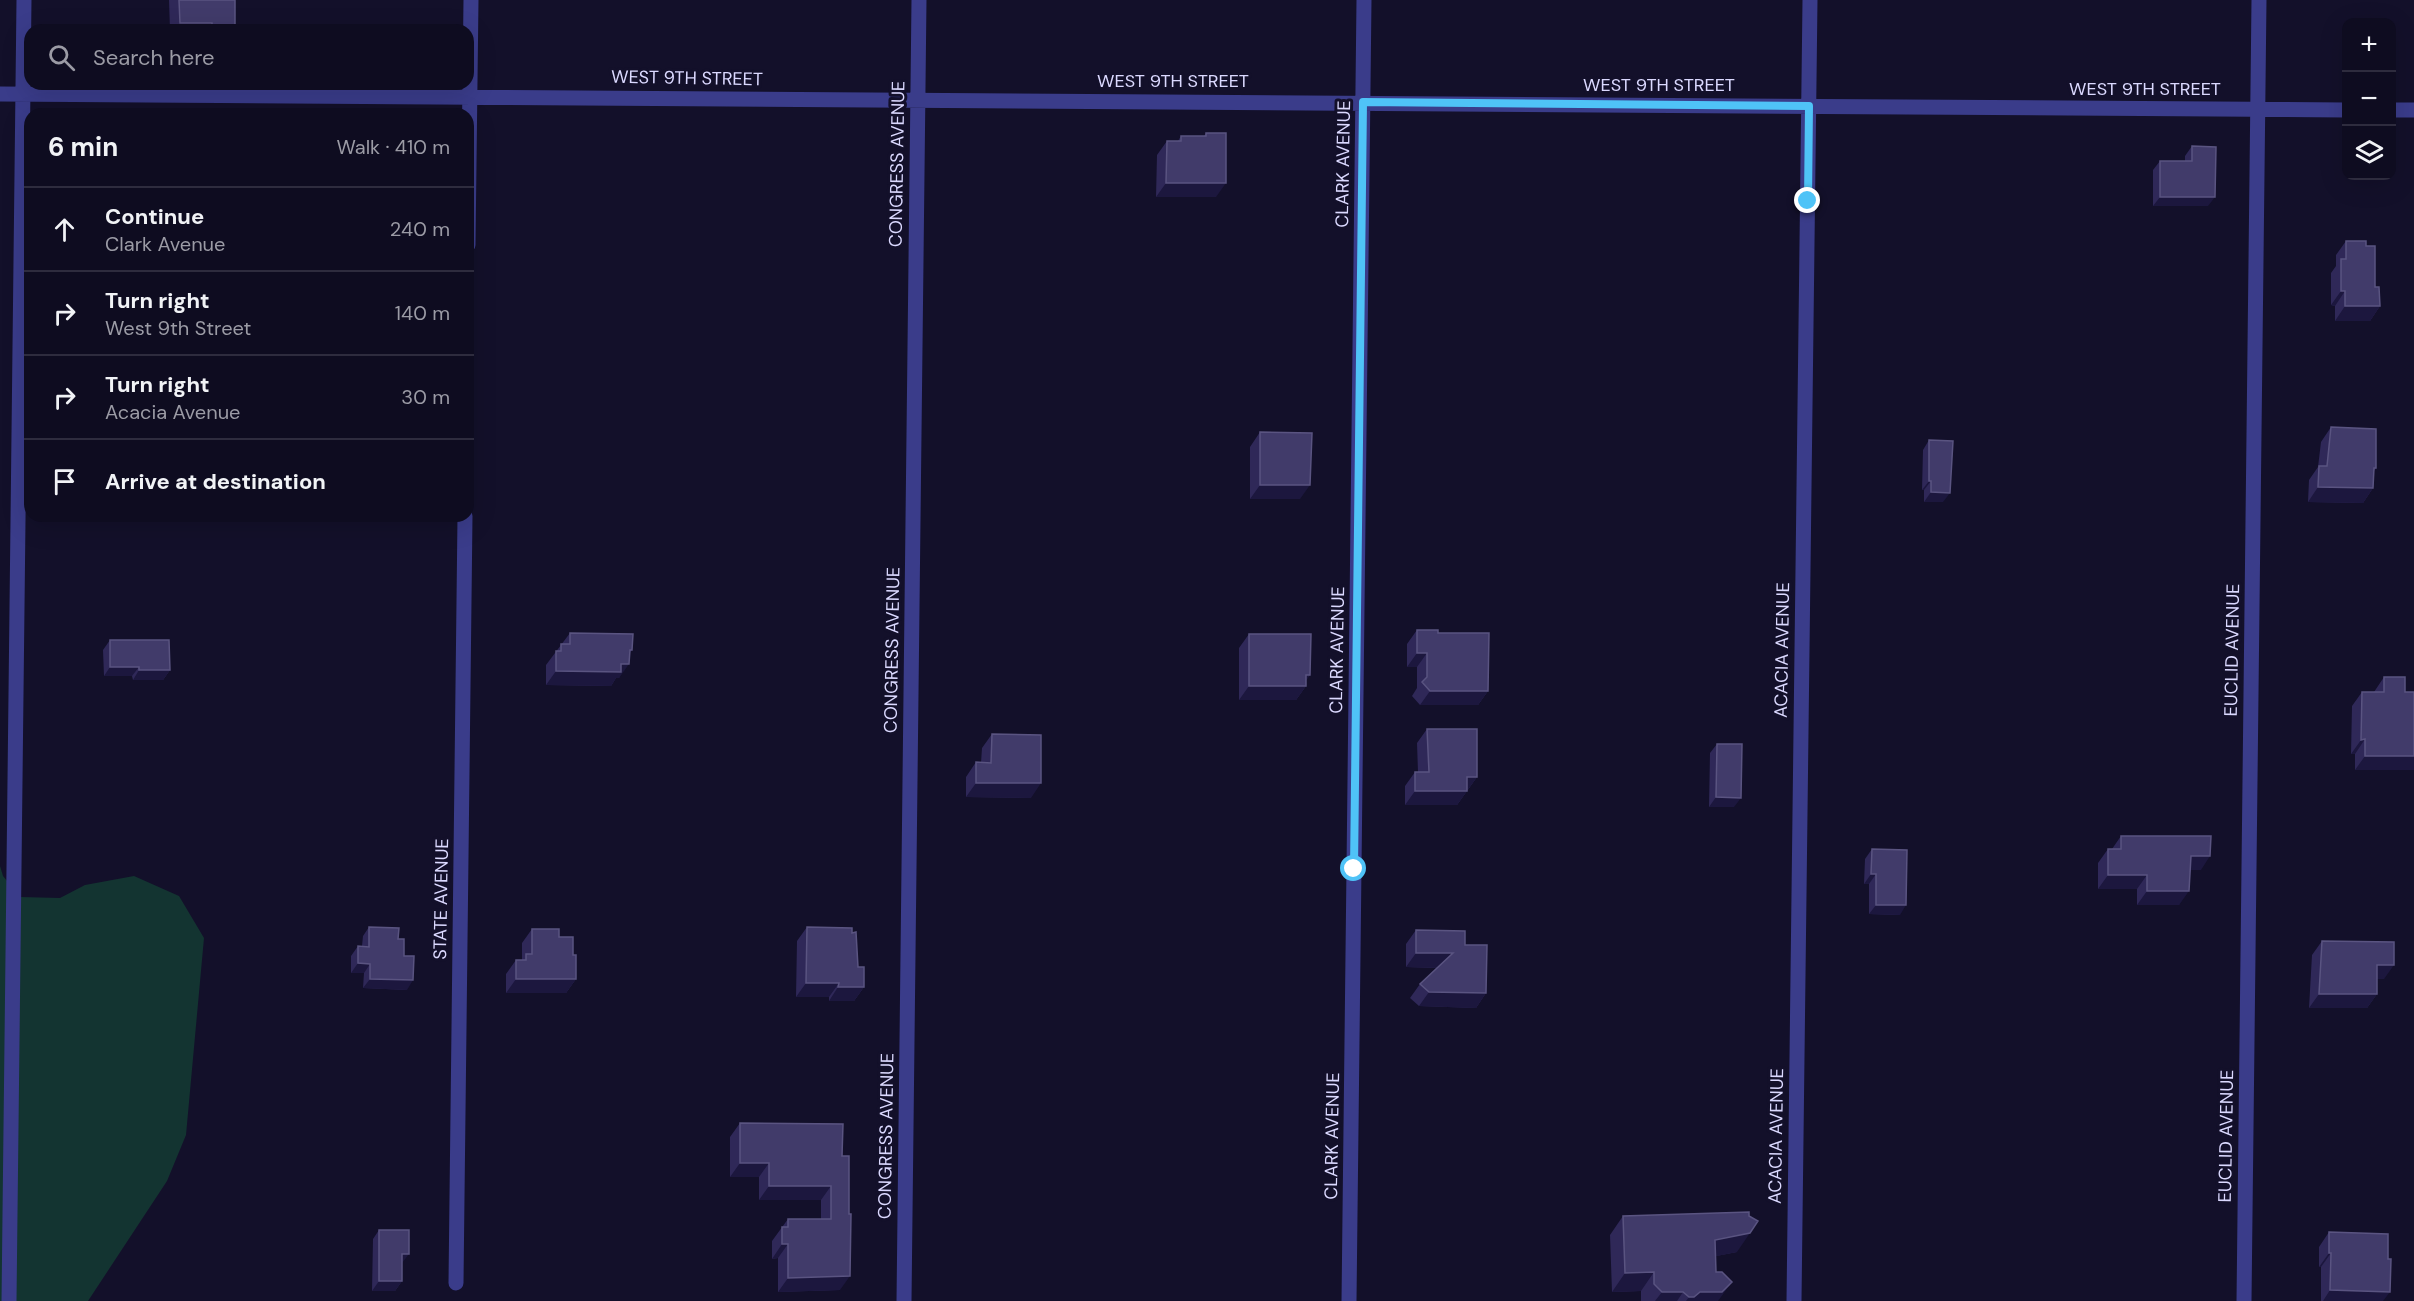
<!DOCTYPE html>
<html lang="en">
<head>
<meta charset="utf-8">
<style>
	body { margin:0; font-family:"DM Sans",sans-serif; background:#1c1a2d; color:#f1f3f6 }
	.controls { position:absolute; right:18px; top:18px; display:grid; overflow:hidden; border-radius:12px; box-shadow:0 6px 24px #0002 }
	.controls button { width:54px; height:54px; display:grid; place-items:center; padding:0; border:0; border-bottom:2px solid #2e2c3e; background:#0e0c20; color:#f1f3f6; font:30px sans-serif }
	.stop { position:absolute; width:18px; height:18px; margin:-14px; border:4px solid #4fc3f7; border-radius:50%; background:#fff }
	.stop.end { background:#4fc3f7; border-color:#fff; box-shadow:0 2px 6px #0008 }
	.list { margin:0; padding:0; list-style:none }
	h2 { display:flex; justify-content:space-between; align-items:center; height:78px; margin:0; padding:0 24px; font-size:26px }
	h2 small { font-size:20px; font-weight:400; color:#9b9ba5 }
	.list li { display:grid; grid-template-columns:39px 1fr auto; gap:18px; align-items:center; box-sizing:border-box; height:84px; padding:0 24px; border-top:2px solid #2e2c3e }
	.list b { display:block; font-size:22px; white-space:nowrap }
	.list p { margin:0; font-size:20px; white-space:nowrap; color:#9b9ba5 }
	.list em { font-size:20px; font-style:normal; color:#9b9ba5 }
	.icon { flex:none; width:33px; height:33px; fill:none; stroke:currentColor; stroke-width:2; stroke-linecap:round; stroke-linejoin:round }
	.map { position:relative; flex:none; width:2414px; height:1301px; overflow:hidden }
	.search { position:absolute; background:#0e0c20; box-shadow:0 6px 24px #0002; left:24px; top:24px; width:450px; height:66px; display:flex; align-items:center; gap:15px; box-sizing:border-box; padding:0 21px; border-radius:18px; color:#9b9ba5; font-size:22px }
	.panel { position:absolute; background:#0e0c20; box-shadow:0 6px 24px #0002; left:24px; top:108px; width:450px; height:414px; border-radius:18px }
	.map>svg:first-child { display:block }
</style>
</head>
<body>
<div class="map">
<svg width="2414" height="1301" viewBox="0 0 2414 1301">
	<rect width="100%" height="100%" fill="#13102a"/>
	<path fill="#133431" d="M0,866L3,876L20,897L60,898L85,885L134,876L179,896L204,938L186,1135L167,1181L88,1301H0Z"/>
	<g fill="none" stroke-linecap="round" stroke-linejoin="round">
		<path stroke="#3a3c8a" stroke-width="15" d="M0,94L2346,110
			M2392,110H2414
			M468,245L471,0
			M456,1283L465,516
			M9,1301L24,0
			M904,1301L919,0
			M1349,1301L1364,0
			M1794,1301L1810,0
			M2244,1301L2259,0"/>
	</g>
	<path fill="#2f2858" d="M169,0H235V30H170Z
		M1206,133L1216,197H1156L1157,155L1167,141H1178L1181,136H1204Z
		M2192,146L2208,206H2153V170L2160,161H2185V156Z
		M2346,241L2366,246L2380,306L2370,321H2335V306L2331,305V273L2336,266V255Z
		M2331,427L2376,468L2374,471L2373,488L2363,503L2308,502L2309,480L2318,467L2321,442Z
		M1260,432L1300,499H1250V447Z
		M1929,440L1943,502H1924V490H1922L1923,450Z
		M1417,630L1438,633L1488,691L1478,705H1420L1412,696L1417,688V667H1407V644Z
		M570,633L629,654L619,678H616L611,686L546,685V665Z
		M1249,634L1310,675L1306,680V686L1296,700H1239V648Z
		M110,640L170,670L163,680H133L132,676H104L103,650Z
		M2384,677L2405,692H2414V770H2355V754H2351L2352,706L2362,692H2374Z
		M1427,729L1477,777L1457,805H1405V786L1415,772H1418L1417,743Z
		M992,734L1031,798L966,797V777L976,762L981,763L982,748Z
		M1717,744L1734,807H1709L1710,753Z
		M2121,836L2201,870H2190L2179,905H2137V889H2098V863L2108,849H2112Z
		M1872,849L1900,915L1869,914V884H1864L1865,859Z
		M369,927L398,939L404,956L407,990L363,988L364,973H351V956L358,946H362L363,936Z
		M807,927L858,967L864,987L854,1001H829V997H796L797,941Z
		M532,929L573,955L576,979L566,993H506V974L516,960H522V943Z
		M1416,930L1465,945L1486,993L1476,1008L1419,1006L1410,998L1420,984L1438,968L1406,967V944Z
		M2322,941L2384,979H2377V994L2367,1008H2309L2312,955Z
		M740,1123L843,1124L840,1290L778,1292V1258L772,1259V1241L788,1219H821V1200H759V1177H730V1137Z
		M1623,1216L1737,1252L1716,1256V1272L1718,1301H1641V1291L1612,1292L1610,1235Z
		M379,1230L402,1263V1281L395,1291H372L373,1239Z
		M2329,1232L2388,1259L2383,1301H2321V1267H2319V1247Z"/>
	<path fill="#1c173e" d="M180,23H212L207,30H175Z
		M1166,183H1226L1216,197H1156Z
		M2160,197H2215L2208,206H2153Z
		M2341,291H2345L2335,306L2331,305Z
		M2345,306H2380L2370,321H2335Z
		M1929,481H1931L1924,490H1922Z
		M1260,485H1310L1300,499H1250Z
		M2318,487L2373,488L2363,503L2308,502Z
		M1931,492L1950,493L1943,502H1924Z
		M630,650H632L622,664H629L619,678H616L611,686L546,685L556,671Z
		M1417,653H1427L1417,667H1407Z
		M110,667H139L132,676H104Z
		M139,670H170L163,680H133Z
		M1306,675H1310L1302,686H1306L1296,700H1239L1249,686Z
		M1430,691H1488L1478,705H1420Z
		M2365,739L2355,754H2351L2361,740Z
		M2365,756H2414V770H2355Z
		M1467,777H1477L1457,805H1405L1415,791Z
		M976,783H1041L1031,798L966,797Z
		M1716,797L1741,798L1734,807H1709Z
		M2191,856H2210L2201,870H2181Z
		M1871,874H1876L1869,884H1864Z
		M2108,875H2147L2137,889H2098Z
		M2147,891H2189L2179,905H2137Z
		M1876,905H1906L1900,915L1869,914Z
		M1416,953H1453L1443,968L1406,967Z
		M358,963L370,964L364,973H351Z
		M2377,965H2394L2384,979H2367Z
		M370,979L413,980L407,990L363,988Z
		M516,979H576L566,993H506Z
		M806,983H839L829,997H796Z
		M838,987H864L854,1001H829Z
		M1429,992L1486,993L1476,1008L1419,1006Z
		M2319,994H2377L2367,1008H2309Z
		M740,1163H769L759,1177H730Z
		M769,1186H831L821,1200H759Z
		M1750,1233L1737,1252L1702,1259L1715,1240Z
		M782,1244H788L778,1258L772,1259Z
		M2329,1253H2331L2321,1267H2319Z
		M402,1254H409L402,1263Z
		M1654,1272L1641,1291L1612,1292L1625,1273Z
		M850,1276L840,1290L778,1292L788,1278Z
		M379,1281H402L395,1291H372Z
		M1732,1282L1718,1301H1686L1689,1297L1700,1292Z
		M2330,1290L2390,1292L2383,1301H2323Z
		M1662,1292H1683L1677,1301H1655Z"/>
	<path fill="#413b6a" stroke="#5a5481" stroke-width="1.5" d="M179,0H235V30H212V23H180Z
		M1206,133H1226V183H1166L1167,141H1181V136H1206Z
		M2192,146L2216,147L2215,197H2160V161H2192Z
		M2346,241H2366V246H2375V287H2379L2380,306H2345V291H2341V259H2346Z
		M2331,427L2376,429V468H2374L2373,488L2318,487L2319,466H2327Z
		M1260,432L1312,433L1310,485H1260Z
		M1929,440L1953,441L1950,493L1931,492V481H1929Z
		M1417,630H1438V633H1489L1488,691H1430L1422,682L1427,677V653H1417Z
		M570,633L633,634L632,650H630L629,664H621V672L556,671V651H561V644H570Z
		M1249,634H1311L1310,675H1306V686H1249Z
		M110,640H169L170,670H139V667H110Z
		M2384,677H2405V692H2414V756H2365V739L2361,740L2362,692H2384Z
		M1427,729H1477V777H1467V791H1415V772H1429Z
		M992,734L1041,735V783H976V762L991,763Z
		M1717,744H1742L1741,798L1716,797Z
		M2121,836H2211L2210,856H2191L2189,891H2147V875H2108V849H2121Z
		M1872,849L1907,850L1906,905H1876V874H1871Z
		M369,927L399,928L398,939H404V956H414L413,980L370,979V964L358,963V946L369,947Z
		M807,927L852,928V933L856,932L858,967H864V987H838L839,983H806Z
		M532,929H559V937H573V955H576V979H516V960H526V954H532Z
		M1416,930L1465,931V945H1487L1486,993L1429,992L1420,984L1453,953H1416Z
		M2322,941L2394,942V965H2377V994H2319Z
		M740,1123L843,1124L842,1156H849V1214H851L850,1276L788,1278V1244H782V1227H788V1219H831V1186H769V1163H740Z
		M1749,1212V1216L1758,1221L1750,1233L1715,1240L1716,1272H1722L1732,1282L1722,1292H1700L1694,1297H1689L1683,1292H1662L1654,1284V1272L1625,1273L1623,1216Z
		M379,1230H409V1254H402V1281H379Z
		M2329,1232L2388,1234V1259H2391L2390,1292L2330,1290L2331,1253H2329Z"/>
	<g fill="none" stroke-linecap="round" stroke-linejoin="round">
		<path stroke="#4fc3f7" stroke-width="8" d="M1354,869L1363,102L1809,106L1808,201"/>
	</g>
	<g text-anchor="middle" stroke-width="6" stroke-linejoin="round" paint-order="stroke">
		<g font-size="18" fill="#dbd9ff" stroke="#13102a">
			<text transform="translate(687 78) rotate(1)" y="6">WEST 9TH STREET</text>
			<text x="1173" y="87">WEST 9TH STREET</text>
			<text x="1659" y="91">WEST 9TH STREET</text>
			<text x="2145" y="95">WEST 9TH STREET</text>
			<text transform="translate(897 164) rotate(-89)" y="6">CONGRESS AVENUE</text>
			<text transform="translate(1343 164) rotate(-89)" y="6">CLARK AVENUE</text>
			<text transform="translate(892 650) rotate(-89)" y="6">CONGRESS AVENUE</text>
			<text transform="translate(1337 650) rotate(-89)" y="6">CLARK AVENUE</text>
			<text transform="translate(1782 650) rotate(-89)" y="6">ACACIA AVENUE</text>
			<text transform="translate(2232 650) rotate(-89)" y="6">EUCLID AVENUE</text>
			<text transform="translate(441 899) rotate(-89)" y="6">STATE AVENUE</text>
			<text transform="translate(886 1136) rotate(-89)" y="6">CONGRESS AVENUE</text>
			<text transform="translate(1332 1136) rotate(-89)" y="6">CLARK AVENUE</text>
			<text transform="translate(1776 1136) rotate(-89)" y="6">ACACIA AVENUE</text>
			<text transform="translate(2226 1136) rotate(-89)" y="6">EUCLID AVENUE</text>
		</g>
	</g>
</svg>
<div class="controls">
<button>+</button>
<button>−</button>
<button><svg class="icon" aria-label="layers" viewBox="0 0 24 24"><path d="M12 4l9 5-9 5-9-5zM3 14l9 5 9-5"/></svg></button>
</div>
<div class="stop" style="left:1354px;top:869px"></div>
<div class="stop end" style="left:1808px;top:201px"></div>
<div class="search"><svg class="icon" aria-label="search" viewBox="0 0 24 24"><circle cx="10" cy="10" r="6"/><path d="M15 15l6 6"/></svg>Search here</div>
<section class="panel">
<h2>6 min<small>Walk · 410 m</small></h2>
<ul class="list">
<li><svg class="icon" aria-label="ahead" viewBox="0 0 24 24"><path d="M12 20V5M6 11l6-6 6 6"/></svg><div><b>Continue</b><p>Clark Avenue</p></div><em>240 m</em></li>
<li><svg class="icon" aria-label="right" viewBox="0 0 24 24"><path d="M7 20v-9h11M14 6l5 5-5 5"/></svg><div><b>Turn right</b><p>West 9th Street</p></div><em>140 m</em></li>
<li><svg class="icon" aria-label="right" viewBox="0 0 24 24"><path d="M7 20v-9h11M14 6l5 5-5 5"/></svg><div><b>Turn right</b><p>Acacia Avenue</p></div><em>30 m</em></li>
<li><svg class="icon" aria-label="arrive" viewBox="0 0 24 24"><path d="M6 21V4h12l-3 4 3 4H6"/></svg><div><b>Arrive at destination</b></div></li>
</ul>
</section>
</div>
</body>
</html>
